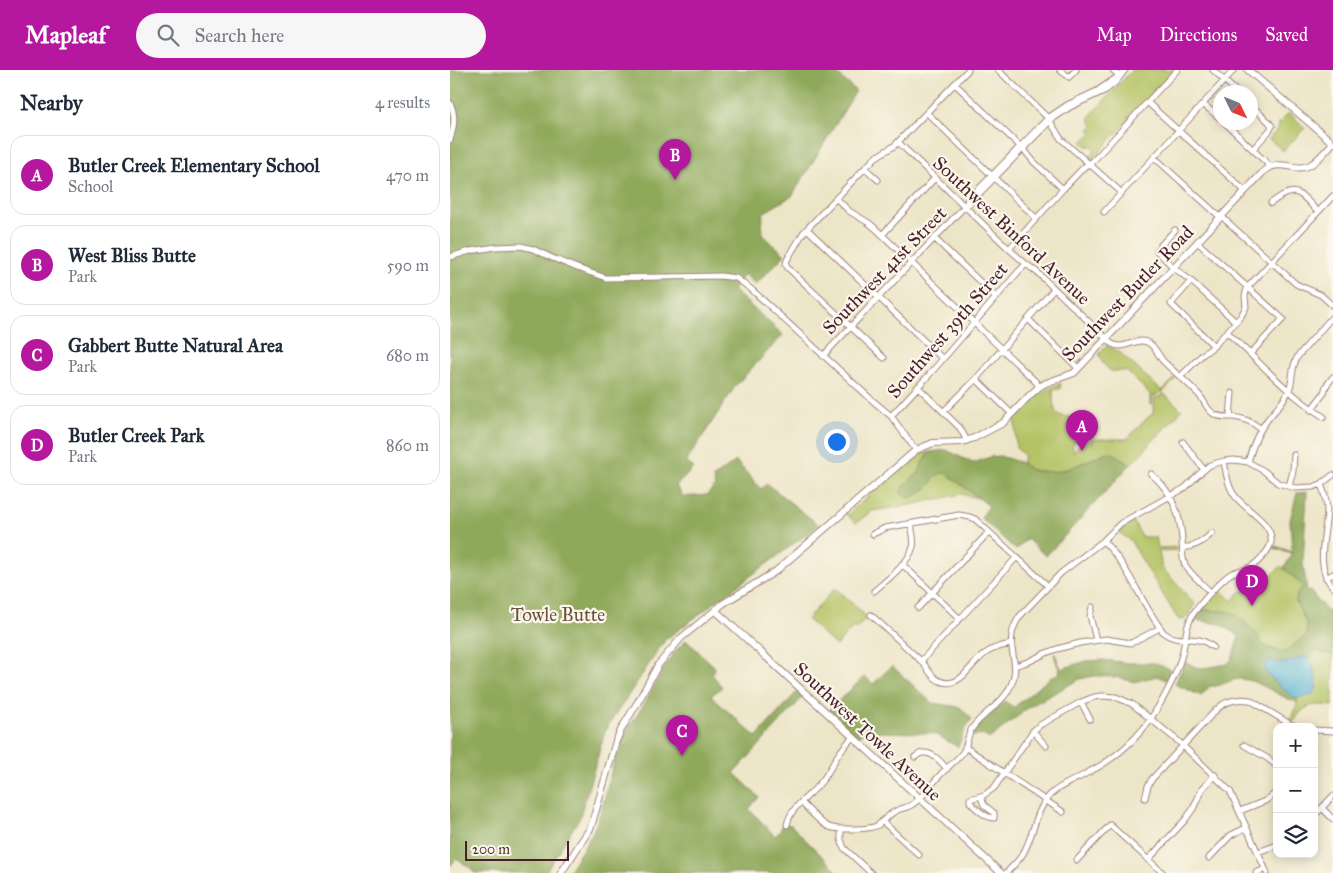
<!DOCTYPE html>
<html lang="en">
<head>
<meta charset="utf-8">
<style>
	body { margin:0; font-family:"IM FELL Great Primer",serif; background:#f6f6f7; color:#1f2937 }
	.controls { position:absolute; right:15px; bottom:15px; display:grid; overflow:hidden; border-radius:10px; box-shadow:0 2px 12px #0003 }
	.controls button { width:45px; height:45px; display:grid; place-items:center; padding:0; border:0; border-bottom:1px solid #e0e1e3; background:#fff; color:#1f2937; font:25px sans-serif }
	.compass { position:absolute; left:763px; top:15px; width:45px; height:45px; border-radius:50%; background:#fff; box-shadow:0 2px 12px #0003; rotate:133deg }
	.scale { position:absolute; left:15px; bottom:12px; width:104px; box-sizing:border-box; padding-left:5px; border:2px solid #4a1f2b; border-top:0; font-size:14px; line-height:18px; white-space:nowrap; color:#4a1f2b; -webkit-text-stroke:4px #fbf7ec; paint-order:stroke }
	.you { position:absolute; left:386px; top:371px; width:18px; height:18px; margin:-12px; border:4px solid #fff; border-radius:50%; background:#1a73e8; box-shadow:0 0 0 8px #1a73e833 }
	.badge { display:grid; place-items:center; width:32px; height:32px; border-radius:50%; background:#b5179e; color:#fff; font-size:16px; font-weight:700 }
	.pin { position:absolute; translate:-50% -41px; filter:drop-shadow(0 1px 2px #0008) }
	.pin::after { content:''; position:absolute; top:26px; width:18px; height:15px; background:inherit; clip-path:polygon(0 0,100% 0,50% 100%) }
	.list { margin:0; padding:0; list-style:none }
	h2 { display:flex; justify-content:space-between; align-items:center; height:65px; margin:0; padding:0 20px; font-size:21px }
	h2 small { font-size:16px; font-weight:400; color:#747a83 }
	.list li { display:grid; grid-template-columns:32px 1fr auto; gap:15px; align-items:center; box-sizing:border-box; height:80px; margin:0 10px 10px; padding:0 10px; border:1px solid #e0e1e3; border-radius:15px }
	.list b { display:block; font-size:19px; white-space:nowrap }
	.list p { margin:0; font-size:16px; white-space:nowrap; color:#747a83 }
	.list em { font-size:16px; font-style:normal; color:#747a83 }
	.icon { flex:none; width:28px; height:28px; fill:none; stroke:currentColor; stroke-width:2; stroke-linecap:round; stroke-linejoin:round }
	.map { position:relative; flex:none; width:883px; height:803px; overflow:hidden }
	header { display:flex; align-items:center; gap:30px; box-sizing:border-box; height:70px; padding:0 25px; background:#b5179e; color:#fff }
	header strong { font-size:24px }
	nav { display:flex; gap:28px; margin-inline-start:auto; font-size:18px }
	.search { width:350px; height:45px; background:#f6f6f7; display:flex; align-items:center; gap:12px; box-sizing:border-box; padding:0 18px; border-radius:28px; color:#747a83; font-size:19px }
	main { display:flex }
	aside { flex:1; background:#fff }
	.map>svg:first-child { display:block }
</style>
</head>
<body>
<header>
<strong>Mapleaf</strong>
<div class="search"><svg class="icon" aria-label="search" viewBox="0 0 24 24"><circle cx="10" cy="10" r="6"/><path d="M15 15l6 6"/></svg>Search here</div>
<nav><a>Map</a><a>Directions</a><a>Saved</a></nav>
</header>
<main>
<aside>
<h2>Nearby<small>4 results</small></h2>
<ul class="list">
<li><span class="badge">A</span><div><b>Butler Creek Elementary School</b><p>School</p></div><em>470 m</em></li>
<li><span class="badge">B</span><div><b>West Bliss Butte</b><p>Park</p></div><em>590 m</em></li>
<li><span class="badge">C</span><div><b>Gabbert Butte Natural Area</b><p>Park</p></div><em>680 m</em></li>
<li><span class="badge">D</span><div><b>Butler Creek Park</b><p>Park</p></div><em>860 m</em></li>
</ul>
</aside>
<div class="map">
<svg width="883" height="803" viewBox="0 0 883 803">
	<rect width="100%" height="100%" fill="#fbf7ec"/>
	<filter id="ink" filterUnits="userSpaceOnUse"><feTurbulence type="fractalNoise" baseFrequency=".02" numOctaves="2"/><feDisplacementMap in="SourceGraphic" scale="10" xChannelSelector="R" yChannelSelector="G"/><feConvolveMatrix kernelMatrix="1 2 1 2 8 2 1 2 1" color-interpolation-filters="sRGB"/></filter>
	<filter id="wash" filterUnits="userSpaceOnUse"><feTurbulence type="fractalNoise" baseFrequency=".0096" numOctaves="4" result="noise"/><feDisplacementMap in="SourceGraphic" scale="20" xChannelSelector="R" yChannelSelector="G"/><feGaussianBlur stdDeviation="1.12" result="paint"/><feColorMatrix in="noise" values="0 0 0 0 0 0 0 0 0 0 0 0 0 0 0 0 0 1.4 0 .05"/><feComposite in="paint" operator="in"/></filter>
	<g filter="url(#wash)">
		<rect width="100%" height="100%" fill="#ede5c7"/>
		<path fill="#b4c365" stroke="#7f7148" d="M682,0H724L642,90L639,87L645,80L640,75L638,77L632,72L642,62L639,60L643,55L640,51V46Z
			M839,43L855,58L833,81L819,69L828,59L829,53Z
			M656,276L668,281L712,321L725,308L726,309L713,322L712,321L707,325L703,326L702,335H700V324L676,301H660L652,292L649,283Z
			M611,313L610,319L603,320C604,336 601,347 621,347L622,348V353L617,354L618,361H624V358H627V361H635L636,358H639V361H642V372H623V382L630,374H643L644,369H676L678,368L699,346H700L703,343L705,328L710,327L713,323L732,340L680,395L676,391L658,382L618,399L602,402L581,400L572,393L574,385L566,378L565,349C580,333 590,322 611,313Z
			M480,382L472,394L469,403L462,408L480,415C484,408 487,402 496,403L531,429L512,424L455,436L422,441L406,453L397,445L448,400L453,399L471,384Z
			M683,451L692,467H706L708,478L727,477L728,480L709,481L712,498L745,534L734,550L728,549L680,470L668,462Z
			M831,496L853,516L846,532L856,552L857,564L836,582C823,580 812,579 807,565L787,545L776,541L752,540L770,520L782,531L790,522L812,514Z
			M385,518L417,547L406,559L403,557L386,576L357,549Z
			M865,578L873,583L883,584V636C863,634 855,633 844,652L840,650L847,634V628C834,622 825,612 815,602L833,593L855,586Z"/>
		<path fill="#8fa95a" stroke="#6c6442" d="M0,0H383L406,21L342,126L313,143L312,164L335,185L305,215L295,204L283,220L333,265L286,315L236,392L244,398L226,416L233,427L257,425L265,416L263,408L286,391L311,419L317,414L369,455L215,570L156,659L129,749L95,803H24L20,797L6,789L0,796Z
			M496,380L523,393L540,387L550,386L572,393L581,400L602,402L618,399L658,382L667,385L680,395L596,486L577,469L566,480L531,448L539,436L496,403C485,402 484,411 478,417C472,422 467,425 460,428L454,426L451,423L452,419L462,408L469,403L472,394L480,382Z
			M857,422L853,493L857,520L860,521L876,540L883,546V584L873,583L865,579L860,590L855,586C841,591 833,596 819,590L815,602C825,612 834,622 847,628V632C843,631 840,630 836,628C821,621 807,610 790,609C779,609 770,618 760,616L751,626L725,614L735,592L748,598L761,597L777,594L782,589L789,566L770,554L745,550L752,540L776,541L787,545L808,565C812,579 823,580 836,582L857,564L856,552L846,533L847,523L853,516L834,498L842,484L824,478L825,476L842,482L840,450L847,423Z
			M236,570L265,597L262,604L272,617L261,626L306,667L347,622L353,627L284,703L309,727L299,739L325,766L330,761L333,754L341,755L389,803H117C129,785 142,767 149,747C157,724 160,699 169,677C177,657 190,642 200,624C212,603 218,587 236,570Z
			M604,584H605L611,599L636,591L653,590L679,593H705L721,600L716,610L707,606L684,612L670,608L657,606H643L630,609L579,637L539,669L533,665L522,666L527,657L555,631L563,638L601,607L610,603Z
			M442,596L482,633L510,637L522,649L516,657L508,677L483,663L414,662L407,667L379,640L415,606L423,614Z"/>
		<path fill="#51b0d0" stroke="#4e687e" d="M855,586L862,592L867,612L866,621L862,625L847,628L840,625L815,602C814,597 815,594 819,590C834,596 841,591 855,586Z"/>
	</g>
	<g filter="url(#ink)">
		<g fill="none" stroke-linecap="round" stroke-linejoin="round">
			<defs>
				<path id="minor" d="M548,0L598,48L611,69L671,122
					M610,0L619,7L626,0
					M663,0L669,6
					M763,0L787,22
					M505,14L575,81L584,92L613,119
					M697,32L795,121
					M0,33C6,45 4,57 0,70
					M753,34L771,49
					M801,35L819,52L822,56L820,60L803,79
					M477,43L586,148
					M774,52L821,97
					M448,72L559,179L576,194L588,203L662,274C676,281 685,266 699,273C706,278 708,285 713,291C725,303 739,313 750,326C755,332 757,340 764,344C770,348 776,347 783,347C793,348 804,353 811,359
					M704,87L770,147
					M415,98L428,110
					M386,128L399,141L419,153L425,158L586,312L589,317
					M821,133C846,114 849,122 868,142
					M517,134V131L598,48L617,35L647,21L669,6
					M654,142L784,0
					M771,146L846,214L871,225L883,236
					M357,159L493,289
					M725,160L710,176L707,181L723,197L741,211L786,252
					M432,165L485,108
					M485,169L546,227
					M747,172L833,249L800,284
					M559,179L613,119L634,97L643,91L727,0
					M0,187L20,181L46,177L71,176L83,179L100,187L127,198L156,208L271,206L286,208L301,219L422,330L441,346L466,380
					M741,211L721,234L764,276
					M578,249L628,298
					M777,262C807,290 840,326 874,347
					M373,286L515,136L520,133L601,50L620,37L656,20L666,12L675,0
					M434,288L338,198L336,194L337,190L353,163L415,98L426,87L444,76L518,0
					M730,307L752,285L764,276L791,246L796,237L795,226L797,218L883,126
					M526,309L562,344
					M468,317L510,358L517,371
					M861,340L874,323L876,316L883,307
					M494,341L526,309L604,219
					M441,346L479,305L569,201L576,194
					M780,347L782,323
					M733,372L754,400
					M798,392C802,377 808,361 818,349C825,340 835,331 839,320C844,308 840,299 848,286L883,246
					M701,404C721,420 730,444 732,468C733,477 731,486 735,495C741,505 753,514 761,523
					M871,414C874,422 877,431 877,441C876,465 864,497 883,517
					M839,416L843,401L844,385
					M423,464L435,458L509,445L520,447L525,449L598,516
					M653,471C680,497 691,534 714,563C725,572 739,567 753,571C756,572 760,575 763,577
					M733,478C746,476 753,472 762,463
					M452,494L510,549
					M876,508L883,504
					M424,521C436,511 459,493 463,477C465,470 462,461 461,454
					M642,537L640,546L646,570
					M468,538L539,462
					M421,545C438,560 455,576 472,592C478,599 482,608 490,611C499,615 508,611 514,605C532,586 534,579 561,574
					M471,591L567,487
					M565,596L580,591L596,583L607,579L630,573L656,569L681,573L710,558
					M631,632L640,649
					M864,660L883,661
					M583,661L596,676
					M794,675L817,688L827,696
					M515,677L613,742
					M465,687C468,685 470,683 473,683C483,682 491,692 497,699
					M531,727L534,735L544,743V748C536,748 525,738 520,732V729L534,725L544,718L583,661L590,655L631,632L644,627L652,626L666,627L682,634L728,671L780,721L817,803
					M695,728L698,716L702,709L766,640C775,631 787,628 800,630L840,654L848,657
					M351,732C358,739 370,753 379,757C387,760 421,760 428,755C434,750 438,745 446,741C451,738 458,738 463,734C475,726 482,713 492,703C499,696 507,690 513,682C518,674 517,664 523,657C534,642 554,633 561,615C573,590 550,575 570,546L611,503L653,471L671,453L735,418L748,405L760,395L774,391L784,390L798,392L814,401L828,413L845,418L863,417L871,414L883,405
					M872,738L883,749
					M790,741L815,731L827,722
					M864,746L883,726
					M432,751L469,785
					M337,755C341,735 360,727 371,712C379,703 383,692 390,682C394,677 398,672 403,667
					M391,759V770L394,778L421,803
					M808,782L827,775
					M759,788L781,765L796,758
					M627,790L660,755L713,803
					M698,790L735,750L743,739L752,719L765,705
					M556,803C563,796 571,789 575,780C584,762 586,740 600,725C611,714 626,710 639,702C665,689 690,667 705,642C715,627 726,605 731,588C736,572 735,554 745,541C753,531 768,513 779,505C784,501 790,501 796,499C805,496 820,481 821,472C824,452 792,439 783,423C777,414 776,402 774,391
					M806,803L815,799"/>
				<path id="major" d="M798,0L883,73
					M266,541L551,803
					M111,803L141,757L166,671L172,658L189,630L208,595L231,568L274,533L326,501L466,380L483,373L512,372L524,368L553,353L580,325L589,317L596,313L624,303L815,100C831,88 845,103 860,95C869,90 876,80 883,73"/>
			</defs>
			<use href="#minor" stroke="#9c8279" stroke-width="7"/>
			<use href="#major" stroke="#9c8279" stroke-width="8"/>
			<use href="#minor" stroke="#fff" stroke-width="5"/>
			<use href="#major" stroke="#fff" stroke-width="6"/>
		</g>
	</g>
	<g text-anchor="middle" stroke-width="4.5" stroke-linejoin="round" paint-order="stroke">
		<g font-size="19" fill="#4a1f2b" stroke="#fbf7ec">
			<text transform="translate(562 160) rotate(43)" y="7">Southwest Binford Avenue</text>
			<text transform="translate(434 200) rotate(-46)" y="7">Southwest 41st Street</text>
			<text transform="translate(677 223) rotate(-46)" y="7">Southwest Butler Road</text>
			<text transform="translate(497 260) rotate(-49)" y="7">Southwest 39th Street</text>
			<text transform="translate(418 661) rotate(43)" y="7">Southwest Towle Avenue</text>
		</g>
		<g font-size="19" fill="#6a503c" stroke="#fbf7ec">
			<text x="108" y="551">Towle Butte</text>
		</g>
	</g>
</svg>
<div class="controls">
<button>+</button>
<button>−</button>
<button><svg class="icon" aria-label="layers" viewBox="0 0 24 24"><path d="M12 4l9 5-9 5-9-5zM3 14l9 5 9-5"/></svg></button>
</div>
<svg class="compass" viewBox="-18 -18 36 36"><path d="M0-13l5 13h-10z" fill="#e53935"/><path d="M0 13l5-13h-10z" fill="#747a83"/></svg>
<div class="scale">200 m</div>
<div class="you"></div>
<div class="pin badge" style="left:632px;top:381px">A</div>
<div class="pin badge" style="left:225px;top:110px">B</div>
<div class="pin badge" style="left:232px;top:686px">C</div>
<div class="pin badge" style="left:802px;top:536px">D</div>
</div>
</main>
</body>
</html>
